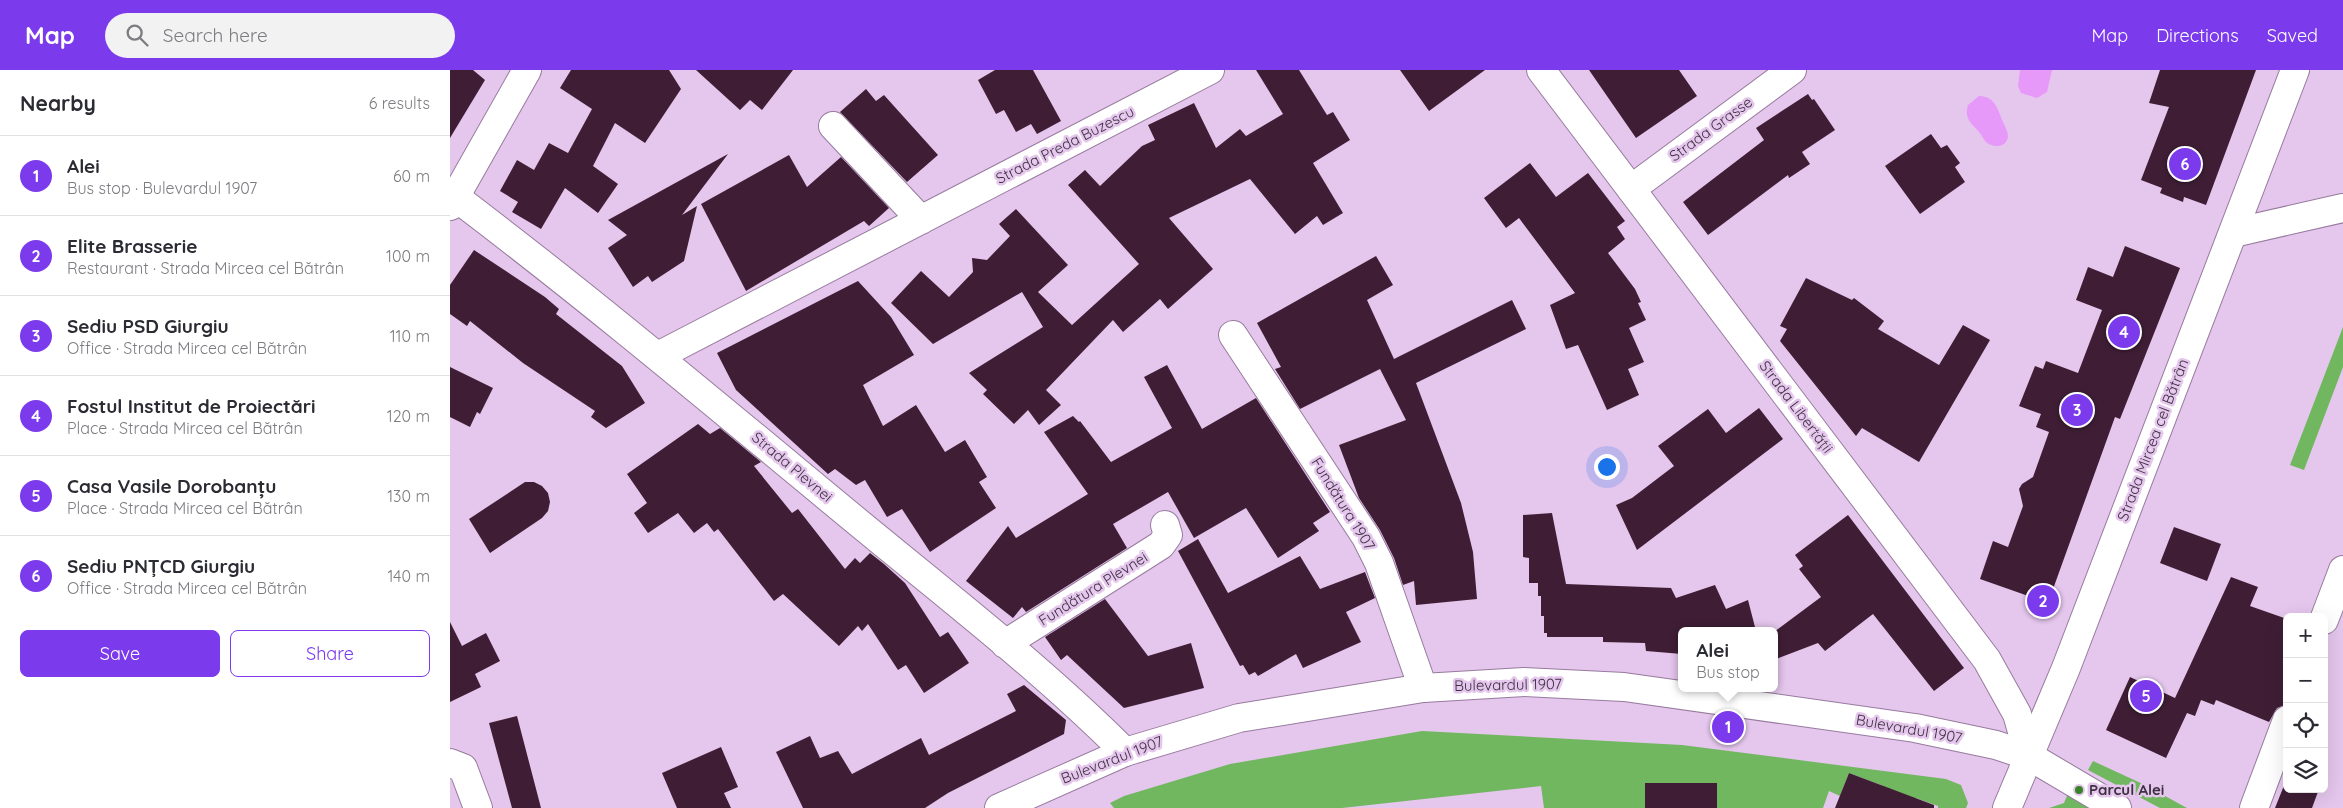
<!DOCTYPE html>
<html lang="en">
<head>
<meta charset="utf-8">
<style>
	body { margin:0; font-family:Quicksand,sans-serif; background:#f2f2f3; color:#2b2b33 }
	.controls { position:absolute; right:15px; bottom:15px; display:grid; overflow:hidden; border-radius:8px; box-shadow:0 5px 20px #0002 }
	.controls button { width:45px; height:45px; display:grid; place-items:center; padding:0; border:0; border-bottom:1px solid #e1e1e2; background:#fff; color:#2b2b33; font:25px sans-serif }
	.you { position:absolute; left:1156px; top:396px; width:18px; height:18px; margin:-12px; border:4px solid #fff; border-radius:50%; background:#1a73e8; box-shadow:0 0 0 8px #1a73e833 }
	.badge { display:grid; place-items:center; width:32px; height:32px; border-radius:50%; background:#7c3aed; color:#fff; font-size:16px; font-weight:700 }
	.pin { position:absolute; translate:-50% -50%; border:2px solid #fff; box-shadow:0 1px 5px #0006 }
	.popup { position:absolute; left:1228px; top:557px; width:100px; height:65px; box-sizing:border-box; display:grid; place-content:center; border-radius:8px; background:#fff; filter:drop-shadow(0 1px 4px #0005); font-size:16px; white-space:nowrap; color:#7c7c81 }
	.popup b { font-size:19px; color:#2b2b33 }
	.popup::after { content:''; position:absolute; left:50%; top:100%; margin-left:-10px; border:10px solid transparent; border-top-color:#fff }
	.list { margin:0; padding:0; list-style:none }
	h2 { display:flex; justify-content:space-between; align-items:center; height:65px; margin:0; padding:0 20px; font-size:21px }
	h2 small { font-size:16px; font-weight:400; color:#7c7c81 }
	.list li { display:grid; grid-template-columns:32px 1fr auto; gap:15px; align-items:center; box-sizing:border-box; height:80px; padding:0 20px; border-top:1px solid #e1e1e2 }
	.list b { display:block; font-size:19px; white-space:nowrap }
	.list p { margin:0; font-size:16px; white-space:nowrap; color:#7c7c81 }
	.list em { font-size:16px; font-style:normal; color:#7c7c81 }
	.actions { display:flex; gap:10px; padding:15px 20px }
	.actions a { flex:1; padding:11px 0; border:1px solid #7c3aed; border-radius:8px; text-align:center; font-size:18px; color:#7c3aed }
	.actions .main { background:#7c3aed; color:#fff }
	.icon { flex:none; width:28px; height:28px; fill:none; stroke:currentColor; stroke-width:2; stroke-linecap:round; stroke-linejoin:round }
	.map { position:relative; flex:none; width:1893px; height:738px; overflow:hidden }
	header { display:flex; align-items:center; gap:30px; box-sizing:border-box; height:70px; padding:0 25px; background:#7c3aed; color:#fff }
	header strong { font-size:24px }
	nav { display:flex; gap:28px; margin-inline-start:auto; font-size:18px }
	.search { width:350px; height:45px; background:#f2f2f3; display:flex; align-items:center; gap:12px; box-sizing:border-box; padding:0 18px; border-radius:28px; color:#7c7c81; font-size:19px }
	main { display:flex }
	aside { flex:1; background:#fff }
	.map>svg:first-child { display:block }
</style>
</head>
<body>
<header>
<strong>Map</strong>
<div class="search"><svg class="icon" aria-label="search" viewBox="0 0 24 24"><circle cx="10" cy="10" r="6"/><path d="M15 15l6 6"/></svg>Search here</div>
<nav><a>Map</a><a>Directions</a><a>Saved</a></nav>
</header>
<main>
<aside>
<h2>Nearby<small>6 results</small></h2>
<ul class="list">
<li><span class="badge">1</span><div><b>Alei</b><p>Bus stop · Bulevardul 1907</p></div><em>60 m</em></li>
<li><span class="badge">2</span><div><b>Elite Brasserie</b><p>Restaurant · Strada Mircea cel Bătrân</p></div><em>100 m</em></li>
<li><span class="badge">3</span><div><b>Sediu PSD Giurgiu</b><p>Office · Strada Mircea cel Bătrân</p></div><em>110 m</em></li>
<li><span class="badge">4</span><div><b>Fostul Institut de Proiectări</b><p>Place · Strada Mircea cel Bătrân</p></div><em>120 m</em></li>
<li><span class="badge">5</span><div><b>Casa Vasile Dorobanțu</b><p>Place · Strada Mircea cel Bătrân</p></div><em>130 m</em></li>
<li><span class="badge">6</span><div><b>Sediu PNȚCD Giurgiu</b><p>Office · Strada Mircea cel Bătrân</p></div><em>140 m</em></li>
</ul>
<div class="actions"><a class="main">Save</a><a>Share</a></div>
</aside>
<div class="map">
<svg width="1893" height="738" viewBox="0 0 1893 738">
	<rect width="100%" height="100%" fill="#e5c6ed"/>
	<path fill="#71b760" d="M1893,257V297L1854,400L1840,395Z
		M972,661L1232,675L1496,709L1511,715L1518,733L1516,738H1488V736L1466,728L1462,738L1431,715L1399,703L1390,726L1379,721L1373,738H1267L1266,713H1195V738H1094L1091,716L892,738H664L660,733L674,726L780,694Z
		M1643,691L1695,715L1737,738H1710L1638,700Z
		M1623,711L1667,738H1599L1614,733Z"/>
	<path fill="#e699f8" d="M1570,0H1602L1597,22L1587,28L1571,23L1568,16Z
		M1529,26C1545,26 1548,40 1553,52C1555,57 1558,61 1558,67C1556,78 1543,78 1536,72C1533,69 1532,65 1529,62C1521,53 1514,49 1518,35Z"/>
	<path fill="#3f1e35" d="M0,0H23L35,10L0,68Z
		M121,0H219L231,19L195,73L165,53L143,96L168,114L148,143L115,118L91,159L62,142L68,132L50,121L67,90L84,100L99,73L118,83L142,39L110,18Z
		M246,0H343L312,40L300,30L290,40Z
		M545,0H583L611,51L587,64L581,54L566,62L554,40L546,44L528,10Z
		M806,0H849L877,45L883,42L900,70L863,93L893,143L873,155L867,146L845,164L800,109L719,148L763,199L718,239L710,229L673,262L663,250L596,320L611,335L589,355L578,340L564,354L533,324L537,320L519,303L593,257L572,222L483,274L441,233L471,201L499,227L523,202L522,188L537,190L560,166L549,154L566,139L618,195L588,222L622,255L689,194L618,115L635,100L650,116L692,76L705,70L698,55L744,33L766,78L790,59L796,66L833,44Z
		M950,0H1035L979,41Z
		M1139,0H1229L1247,26L1186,68Z
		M1710,0H1806L1756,135L1734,127L1733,132L1710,123L1712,118L1691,110L1719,37L1699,33Z
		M416,19L426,31L434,25L488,85L457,112L390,42Z
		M1358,24L1362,30L1364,29L1385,60L1352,82L1360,94L1339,108L1338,105L1258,165L1233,132L1314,70L1306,58Z
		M1481,64L1491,78L1497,75L1510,93L1505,97L1515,112L1470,144L1435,96Z
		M278,84L232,145L247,136L234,191L202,212L198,206L183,217L158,178L177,165L158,150Z
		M339,85L357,117L391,87L439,138L419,156L414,151L296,221L251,134Z
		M1080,93L1106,127L1138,103L1175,151L1167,157L1175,169L1158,183L1185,219L1191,232L1188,233L1196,250L1179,258L1194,292L1178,299L1189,325L1157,340L1128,275L1116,279L1100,235L1125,223L1069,148L1056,158L1034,128Z
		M1675,176L1730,198L1670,349L1665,347L1598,533L1530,509L1543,471L1558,477L1573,436L1569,419L1572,414L1583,407L1599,362L1586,357L1591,344L1569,336L1585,296L1593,299L1596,291L1628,303L1652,240L1626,230L1638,197L1663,207Z
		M24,180L95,227L109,239L106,244L172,296L195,333L156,358L141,347L145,341L73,293L20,251L17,256L0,244V215Z
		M926,186L943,215L917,230L944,289L1062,230L1076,259L966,313L1011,433L1023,482L1027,529L966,535L964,511L953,515L944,488L930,460L909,428L889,375L956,350L930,299L850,339L825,299L831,297L807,253Z
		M1356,208L1402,230L1404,228L1434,251L1428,259L1489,295L1513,255L1540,270L1469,392L1412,358L1406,366L1330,271L1337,259L1330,256Z
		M408,211L441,247L464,285L413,315L433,356L466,335L495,382L515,370L537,407L529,412L546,438L480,482L452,439L437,447L415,410L406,415L385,399L378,404L286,320L267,283Z
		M717,295L752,359L806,328L880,442L863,453L869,461L828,488L796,438L744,468L718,422L663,454L677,478L576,542L572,537L563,548L516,511L558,456L566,468L638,424L594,362L623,346L629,352L630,351L661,392L722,358L694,307Z
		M0,297L43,318L30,344L27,342L20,357L0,347Z
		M1309,338L1333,369L1187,480L1166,435L1182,428L1224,396L1208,376L1258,339L1276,363Z
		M248,354L260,364L270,358L311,392L304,396L342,443L348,439L395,499L405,488L410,493L420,483L434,494L455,513L490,567L498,562L519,593L474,623L456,595L448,600L418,554L412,561L408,556L389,576L333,524L324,531L268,459L264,462L257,453L244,463L228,443L198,463L184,443L197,433L177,404Z
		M75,412H84L92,416L98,423L100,432L98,441L92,448L40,483L19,449Z
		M1102,443L1116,514L1221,518L1226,528L1265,515L1276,539L1298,530L1306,561H1232V584L1196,581L1195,573L1153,572V567H1097V563H1094V546H1091V526H1088V513H1079V488L1073,487V445Z
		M1398,445L1514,598L1484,621L1423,544L1375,581L1368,573L1326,589L1324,562L1371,527L1349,499L1353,496L1345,485Z
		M1724,457L1771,474L1757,511L1710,493Z
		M748,469L778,523L850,486L870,519L915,502L925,528L896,542L911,572L853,598L846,584L808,606L805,602L799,605L793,595L790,596L728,481Z
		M1781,507L1808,517L1800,536L1837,549V635L1827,638L1819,652L1766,630L1764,635L1751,630L1745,646L1737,643L1716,688L1656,660L1680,607L1725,628Z
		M655,529L698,586L741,573L754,618L674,638L617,585L611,590L595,567Z
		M0,552L12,576L36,563L50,591L25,604L31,617L0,632Z
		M574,615L616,650L614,664L498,723L475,738H353L326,682L360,666L370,688L388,681L402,704L471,668L479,685L566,641L557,624Z
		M67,646L91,738H62L39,653Z
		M271,677L288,717L274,723L281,738H227L212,703Z
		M1399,703L1484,735V738H1385Z
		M1837,708V719H1869L1862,738H1825Z
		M1195,713H1267V738H1195Z"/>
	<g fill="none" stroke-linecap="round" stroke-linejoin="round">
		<defs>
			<path id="minor" d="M383,56L471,150
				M1181,119L1342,0
				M0,123C138,227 271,339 404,449C496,525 591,598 675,682
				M1783,163L1893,138
				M783,265L916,467L929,493L973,618
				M208,286L760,0
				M1874,550L1893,500
				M555,574L711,475L718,465L715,455
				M0,693L13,698L28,738
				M1804,738L1837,650"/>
			<path id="tertiary" d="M1091,0L1537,590L1567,644L1579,686L1667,738
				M0,136L77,0"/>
			<path id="secondary" d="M549,738L675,682L789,648L973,618L1074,612L1174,617L1465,658L1546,675L1579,686
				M1557,738L1616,598L1845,0"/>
		</defs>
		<use href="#minor" stroke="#977b9e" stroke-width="30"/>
		<use href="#tertiary" stroke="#977b9e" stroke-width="30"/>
		<use href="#secondary" stroke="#977b9e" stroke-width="30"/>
		<use href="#minor" stroke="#fff" stroke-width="28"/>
		<use href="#tertiary" stroke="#fff" stroke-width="28"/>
		<use href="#secondary" stroke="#fff" stroke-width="28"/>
	</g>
	<circle fill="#3a8227" stroke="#e5c6ed" stroke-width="2" cx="1629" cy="720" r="5"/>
	<g text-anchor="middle" stroke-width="5" stroke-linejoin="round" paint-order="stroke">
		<g font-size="15" fill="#3e3141" stroke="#e5c6ed">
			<text transform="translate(1261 59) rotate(-36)" y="5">Strada Grasse</text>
			<text transform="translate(615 75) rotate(-27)" y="5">Strada Preda Buzescu</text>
			<text transform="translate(1346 337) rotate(53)" y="5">Strada Libertății</text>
			<text transform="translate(1703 370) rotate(-69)" y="5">Strada Mircea cel Bătrân</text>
			<text transform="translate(342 397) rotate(40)" y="5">Strada Plevnei</text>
			<text transform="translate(893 434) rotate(58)" y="5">Fundătura 1907</text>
			<text transform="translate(643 519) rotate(-32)" y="5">Fundătura Plevnei</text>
			<text transform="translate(1058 615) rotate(-1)" y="5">Bulevardul 1907</text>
			<text transform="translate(1459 659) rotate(10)" y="5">Bulevardul 1907</text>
			<text transform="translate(662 690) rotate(-21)" y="5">Bulevardul 1907</text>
		</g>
		<g font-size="15" font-weight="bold" fill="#3e3141" stroke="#e5c6ed" text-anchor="start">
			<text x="1639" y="725">Parcul Alei</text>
		</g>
	</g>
</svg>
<div class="controls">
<button>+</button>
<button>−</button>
<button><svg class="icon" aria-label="locate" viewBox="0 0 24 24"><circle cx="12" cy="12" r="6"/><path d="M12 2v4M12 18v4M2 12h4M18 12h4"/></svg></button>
<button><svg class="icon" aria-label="layers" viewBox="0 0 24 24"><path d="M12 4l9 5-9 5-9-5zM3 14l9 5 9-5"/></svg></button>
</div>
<div class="you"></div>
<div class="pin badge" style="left:1278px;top:657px">1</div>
<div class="popup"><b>Alei</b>Bus stop</div>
<div class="pin badge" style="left:1593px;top:531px">2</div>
<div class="pin badge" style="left:1627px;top:340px">3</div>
<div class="pin badge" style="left:1674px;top:262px">4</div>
<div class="pin badge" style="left:1696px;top:626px">5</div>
<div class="pin badge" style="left:1735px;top:94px">6</div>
</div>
</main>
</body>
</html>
